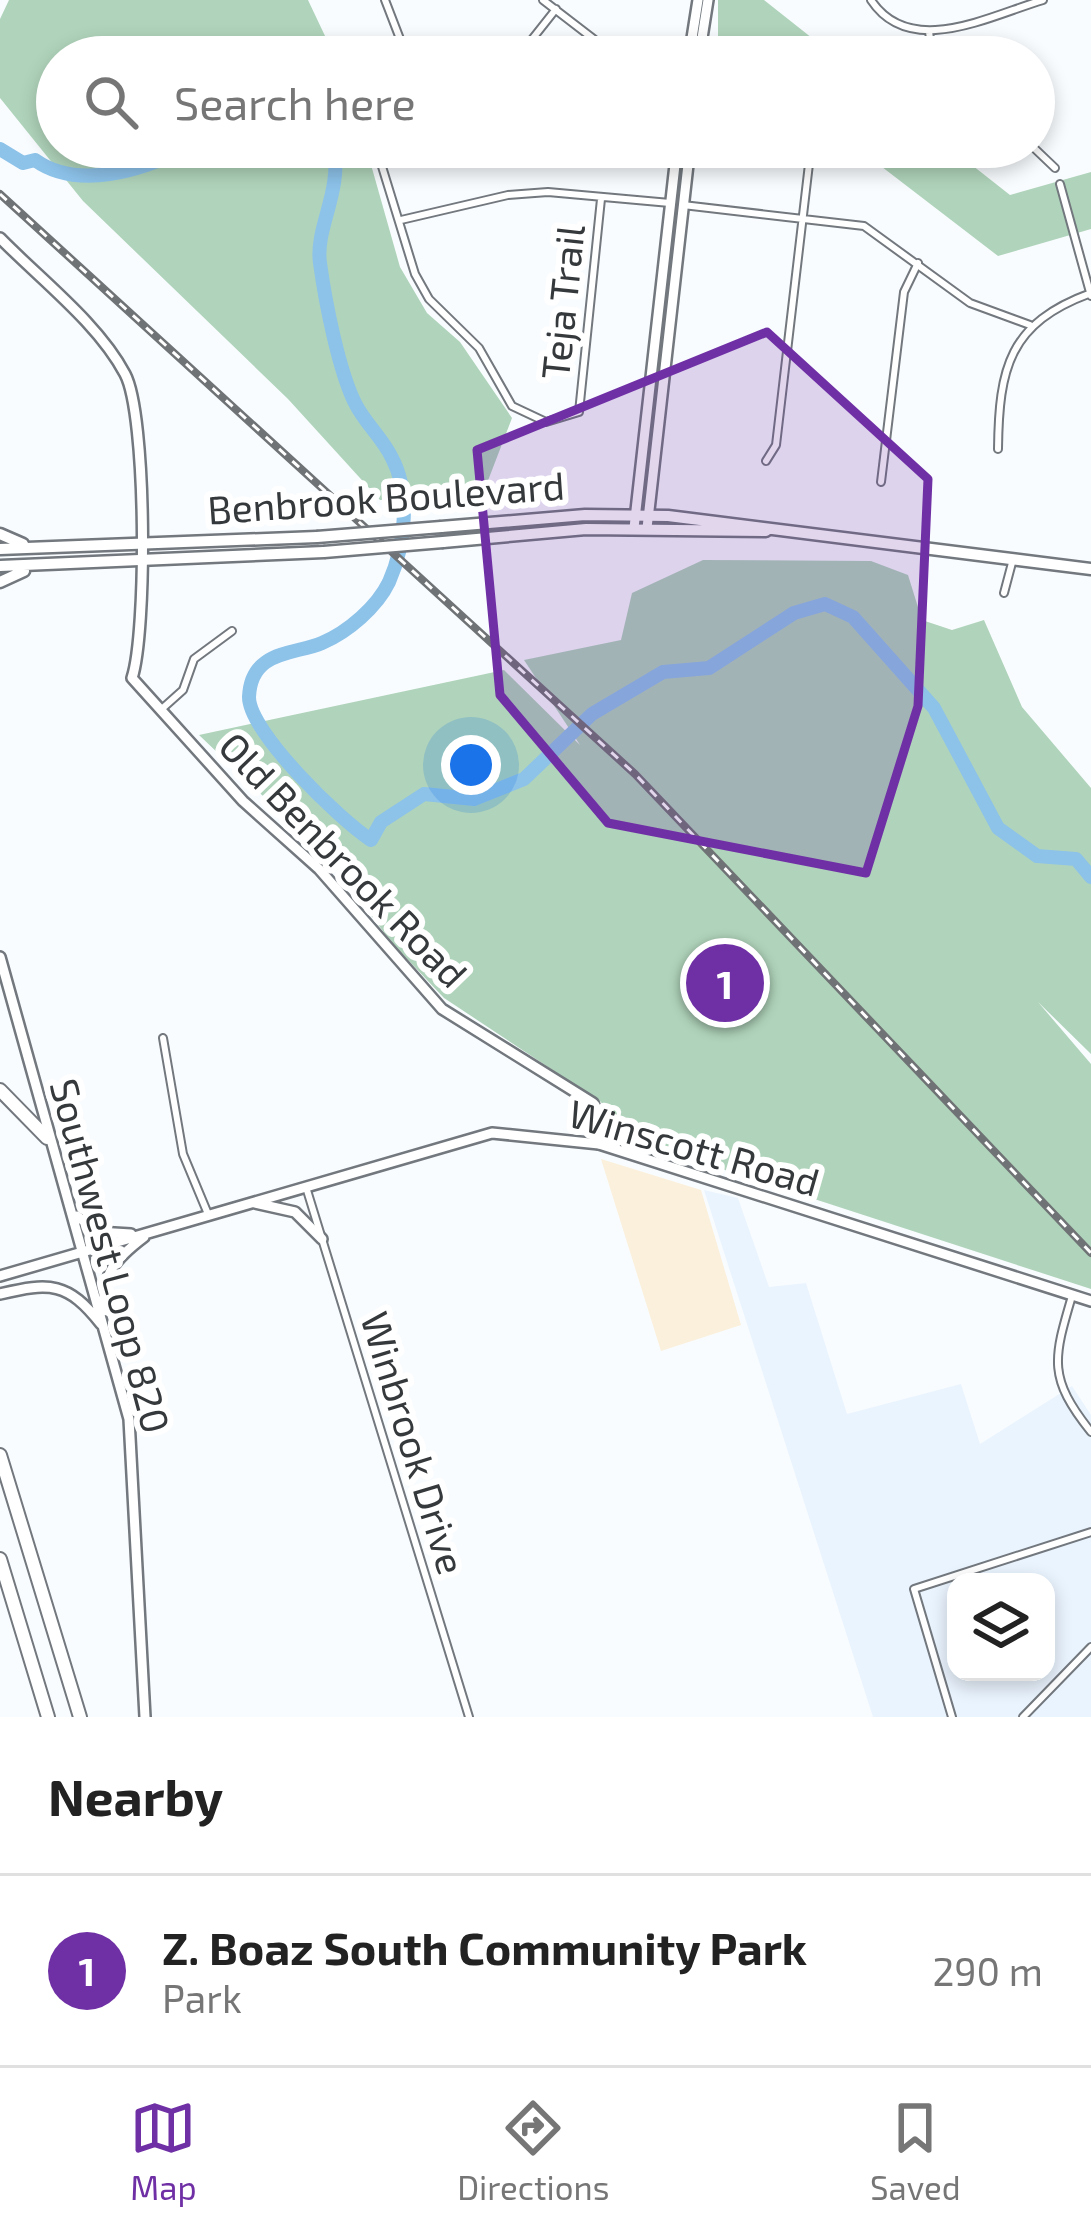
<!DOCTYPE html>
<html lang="en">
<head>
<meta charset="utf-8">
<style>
	body { margin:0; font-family:"Exo 2",sans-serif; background:#f2f2f2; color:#222 }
	.controls { position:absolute; right:36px; bottom:36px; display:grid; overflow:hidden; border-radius:24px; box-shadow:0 6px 18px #0003 }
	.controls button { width:108px; height:108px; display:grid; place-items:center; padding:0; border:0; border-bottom:3px solid #e0e0e0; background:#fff; color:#222; font:60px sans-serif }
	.you { position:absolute; left:471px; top:765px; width:42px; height:42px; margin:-30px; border:9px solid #fff; border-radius:50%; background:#1a73e8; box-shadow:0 0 0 18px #1a73e833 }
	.badge { display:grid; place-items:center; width:78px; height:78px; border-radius:50%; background:#7030a5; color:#fff; font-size:39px; font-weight:700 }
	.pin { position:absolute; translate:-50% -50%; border:6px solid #fff; box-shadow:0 3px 12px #0006 }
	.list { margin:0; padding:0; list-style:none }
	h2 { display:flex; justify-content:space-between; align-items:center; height:156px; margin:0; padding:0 48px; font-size:51px }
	h2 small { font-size:39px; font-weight:400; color:#767676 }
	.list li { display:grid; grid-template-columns:78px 1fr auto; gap:36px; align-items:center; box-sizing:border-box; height:192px; padding:0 48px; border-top:3px solid #e0e0e0 }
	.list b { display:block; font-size:45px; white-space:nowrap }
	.list p { margin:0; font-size:39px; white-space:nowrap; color:#767676 }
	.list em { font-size:39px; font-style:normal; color:#767676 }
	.icon { flex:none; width:66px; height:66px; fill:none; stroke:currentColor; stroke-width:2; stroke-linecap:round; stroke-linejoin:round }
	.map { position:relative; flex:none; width:1091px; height:1717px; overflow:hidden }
	.search { position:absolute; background:#fff; box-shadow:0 6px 18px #0003; left:36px; right:36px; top:36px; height:132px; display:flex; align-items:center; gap:30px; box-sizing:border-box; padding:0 42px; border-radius:66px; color:#767676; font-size:45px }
	.sheet { height:348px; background:#fff }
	nav { display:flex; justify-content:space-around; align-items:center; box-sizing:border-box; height:168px; border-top:3px solid #e0e0e0; background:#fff; font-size:33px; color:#767676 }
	nav a { display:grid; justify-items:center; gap:6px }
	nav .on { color:#7030a5 }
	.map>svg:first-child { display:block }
</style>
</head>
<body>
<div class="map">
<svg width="1091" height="1717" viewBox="0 0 1091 1717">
	<rect width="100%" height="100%" fill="#f9fcff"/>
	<path fill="#fbf0db" d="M601,1159L701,1190L741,1325L661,1351Z"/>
	<path fill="#eaf4fe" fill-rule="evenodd" d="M704,1190L738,1198L769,1287L806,1283L847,1414L961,1384L980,1444L1072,1386L1091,1415V1717H873ZM956,1582H1046V1672H956Z"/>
	<path fill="#b0d4bb" d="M9,0H308L335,57H57V147H366L400,267L427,313L460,342L512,418L484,491L380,500L288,399L83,201L0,98V19Z
		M718,0H764L836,57H739L718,41Z
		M856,147H949L1010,195L1091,172V229L998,256Z
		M703,560L871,561L908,575L922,620L952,630L984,620L1022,707L1091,788V1054L1038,1002L1091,1064V1289L617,1135L601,1102L444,998L392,943L325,855L199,735L504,670L580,745L524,660L621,640L632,593Z"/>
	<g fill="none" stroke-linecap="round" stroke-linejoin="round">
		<path stroke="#8dc2e9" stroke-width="14" d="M334,147C342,193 315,228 320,263C325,300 339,373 356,405C366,424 383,439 392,458C411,494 405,546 389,582C377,607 348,632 322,643C293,655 251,650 249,697C249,732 340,820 371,840L381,822L424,794L474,799L524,779L592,714L663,672L709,668L794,613L825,604L853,617L934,708L998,828L1037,856L1076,859L1091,877
			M0,149L23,163L35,160C78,191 144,170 188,147"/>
		<defs>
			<path id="minor" d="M385,0L407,57
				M543,0L617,57
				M871,0C910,59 989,16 1043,0
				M929,32L933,57
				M518,57L556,9
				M376,147L415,274L429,299L479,348L512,406L546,422L579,412L601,199
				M1033,147L1055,168
				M1060,184L1091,296
				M683,205L864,226L970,303L1030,325
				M401,220L508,195L548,192L670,203
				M998,449C999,368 1009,323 1091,293
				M766,461L776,445L811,147
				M881,482L904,292L918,263
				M1004,593L1013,559
				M164,707L183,690L194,659L232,631
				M163,1038L183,1154L208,1214
				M306,1187L469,1717
				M1072,1296C1053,1360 1048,1378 1091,1432
				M952,1717L914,1589L1091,1532
				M1023,1717L1091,1647"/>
			<path id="tertiary" d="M689,57L698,0
				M699,57L708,0
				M0,238C40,279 98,323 125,374C147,415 147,633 132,678L243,801L319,869L442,1009L593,1103L600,1121L599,1144
				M634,528L677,147
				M647,528L690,147"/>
			<path id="secondary" d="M0,957L129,1419L145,1717
				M255,1203L295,1212L322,1239
				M77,1216L98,1232L131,1234
				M0,1276L492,1133L599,1144L1091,1301
				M0,1294C50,1282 68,1282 101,1324
				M104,1311C102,1273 115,1259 144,1237"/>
			<path id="primary" d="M441,527L585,515L668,516L1091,569
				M0,534L23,544
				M443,542L586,529L766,531
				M0,549L317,537
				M0,566L324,552
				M0,582L24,571"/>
			<path id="motorway" d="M0,1090L47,1138
				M0,1455L80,1717
				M0,1559L48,1717"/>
		</defs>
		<use href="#minor" stroke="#72787e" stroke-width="10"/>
		<use href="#tertiary" stroke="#72787e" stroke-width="14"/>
		<use href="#secondary" stroke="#72787e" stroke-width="14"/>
		<use href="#primary" stroke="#72787e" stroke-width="15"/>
		<use href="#motorway" stroke="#72787e" stroke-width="16"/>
		<use href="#minor" stroke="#fff" stroke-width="6"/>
		<use href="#tertiary" stroke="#fff" stroke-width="9"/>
		<use href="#secondary" stroke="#fff" stroke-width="9"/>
		<use href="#primary" stroke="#fff" stroke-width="10"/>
		<use href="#motorway" stroke="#fff" stroke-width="12"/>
		<defs>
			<path id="rail" d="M0,194L635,774L1091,1253"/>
		</defs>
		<use href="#rail" stroke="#707375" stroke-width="8"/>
		<use href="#rail" stroke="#fff" stroke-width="3" stroke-dasharray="9" stroke-linecap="butt"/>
		<defs>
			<path id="primary-bridge" d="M317,537L441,527
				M324,552L443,542"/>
		</defs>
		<use href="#primary-bridge" stroke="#72787e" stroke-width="15" stroke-linecap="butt"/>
		<use href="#primary-bridge" stroke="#fff" stroke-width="10"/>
	</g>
	<path fill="#7030a5" fill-opacity="0.2" stroke="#7030a5" stroke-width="9" stroke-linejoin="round" d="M767,332L928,479L918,706L866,873L608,823L500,695L477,450Z"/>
	<g text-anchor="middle" stroke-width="12" stroke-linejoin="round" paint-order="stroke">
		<g font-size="39" fill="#36393b" stroke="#fff">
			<text transform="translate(563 302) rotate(-84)" y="14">Teja Trail</text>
			<text transform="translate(386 498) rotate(-4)" y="14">Benbrook Boulevard</text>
			<text transform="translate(343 860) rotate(46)" y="14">Old Benbrook Road</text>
			<text transform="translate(694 1148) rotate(16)" y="14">Winscott Road</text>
			<text transform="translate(110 1256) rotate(75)" y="14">Southwest Loop 820</text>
			<text transform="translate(413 1443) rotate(73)" y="14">Winbrook Drive</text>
		</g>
	</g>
</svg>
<div class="controls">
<button><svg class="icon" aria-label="layers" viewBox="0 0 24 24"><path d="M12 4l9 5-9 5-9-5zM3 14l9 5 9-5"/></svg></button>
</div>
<div class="you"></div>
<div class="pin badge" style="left:725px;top:983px">1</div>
<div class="search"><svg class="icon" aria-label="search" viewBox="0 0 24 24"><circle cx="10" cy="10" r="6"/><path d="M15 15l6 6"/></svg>Search here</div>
</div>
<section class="sheet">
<h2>Nearby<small></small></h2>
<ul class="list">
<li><span class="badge">1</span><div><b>Z. Boaz South Community Park</b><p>Park</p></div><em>290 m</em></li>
</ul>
</section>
<nav>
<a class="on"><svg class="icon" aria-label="map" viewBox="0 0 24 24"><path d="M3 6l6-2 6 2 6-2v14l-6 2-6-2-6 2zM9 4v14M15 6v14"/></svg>Map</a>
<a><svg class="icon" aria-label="directions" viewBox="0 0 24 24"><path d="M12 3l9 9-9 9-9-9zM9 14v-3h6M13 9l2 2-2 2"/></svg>Directions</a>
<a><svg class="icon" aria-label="saved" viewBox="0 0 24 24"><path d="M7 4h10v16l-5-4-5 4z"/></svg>Saved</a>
</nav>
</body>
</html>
